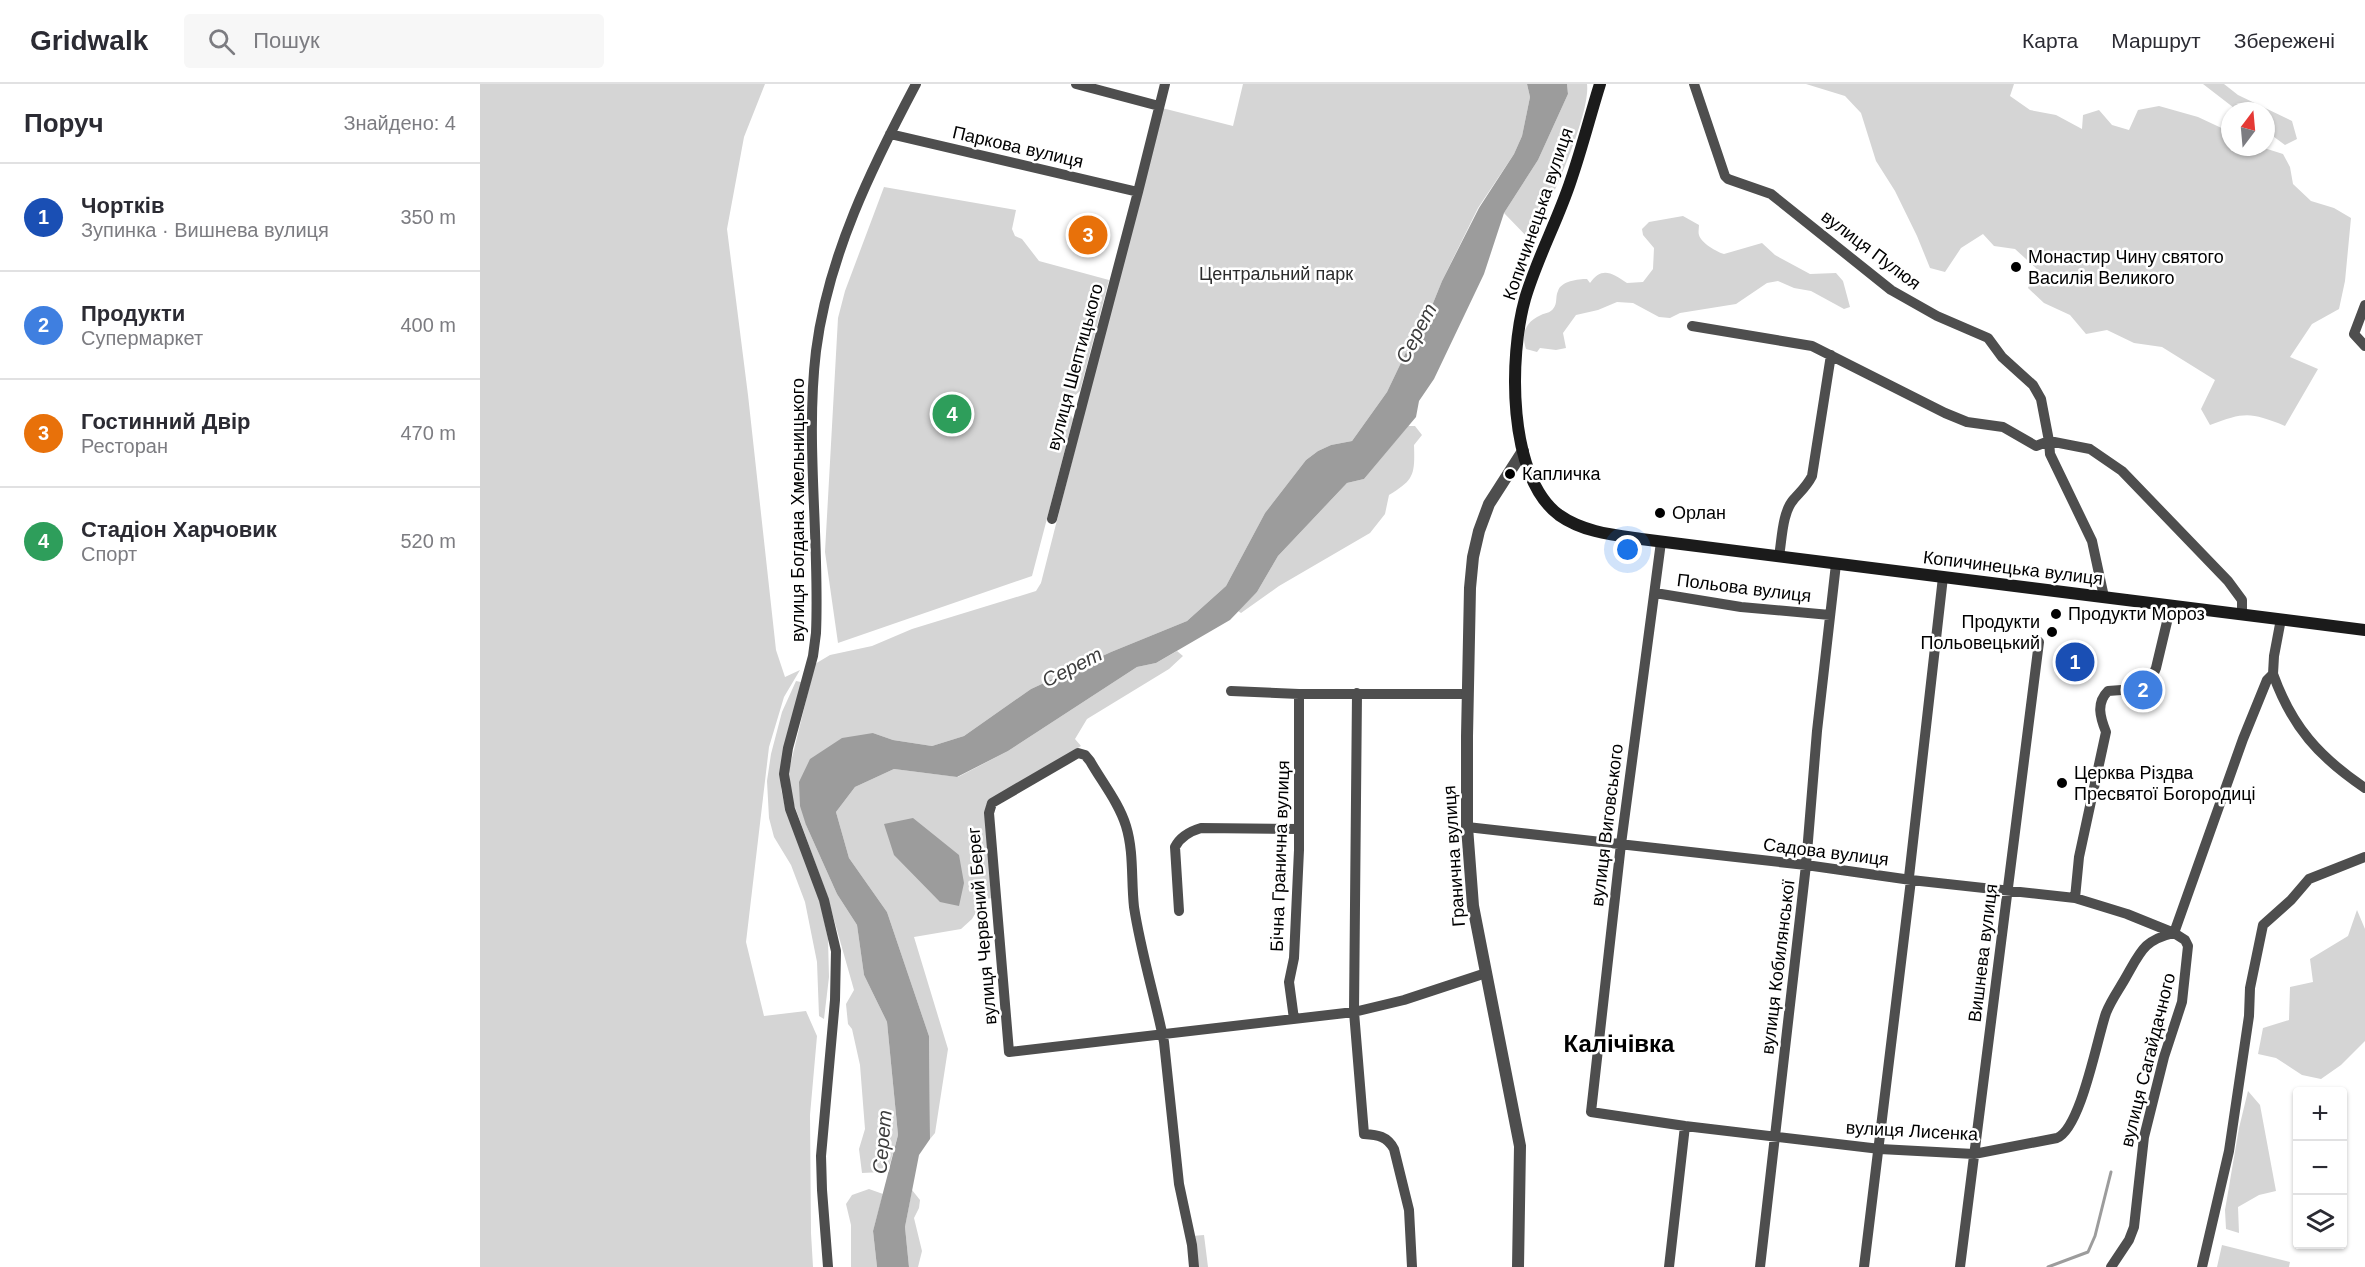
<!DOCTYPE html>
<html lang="uk">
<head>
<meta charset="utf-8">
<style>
	body { margin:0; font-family:Arial,sans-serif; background:#f7f7f7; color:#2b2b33 }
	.controls { position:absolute; right:18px; bottom:18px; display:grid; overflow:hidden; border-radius:6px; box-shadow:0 2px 4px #0004 }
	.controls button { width:54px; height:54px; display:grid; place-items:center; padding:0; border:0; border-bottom:2px solid #e1e1e2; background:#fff; color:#2b2b33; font:30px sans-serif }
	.compass { position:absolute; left:1741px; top:18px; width:54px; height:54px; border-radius:50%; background:#fff; box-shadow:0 2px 4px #0004; rotate:16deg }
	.you { position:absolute; left:1148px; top:466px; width:21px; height:21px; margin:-15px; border:4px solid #fff; border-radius:50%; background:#1a73e8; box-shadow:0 0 0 9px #1a73e833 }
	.badge { display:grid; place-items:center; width:39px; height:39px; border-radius:50%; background:#000; color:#fff; font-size:20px; font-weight:700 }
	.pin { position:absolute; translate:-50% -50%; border:3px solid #fff; box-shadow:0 2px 6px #0006 }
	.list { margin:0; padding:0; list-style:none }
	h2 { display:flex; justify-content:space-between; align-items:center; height:78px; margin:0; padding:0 24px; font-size:26px }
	h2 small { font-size:20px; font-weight:400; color:#7c7c81 }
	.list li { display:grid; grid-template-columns:39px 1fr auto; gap:18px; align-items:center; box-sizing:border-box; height:108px; padding:0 24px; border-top:2px solid #e1e1e2 }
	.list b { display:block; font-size:22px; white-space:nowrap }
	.list p { margin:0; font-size:20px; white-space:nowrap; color:#7c7c81 }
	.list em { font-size:20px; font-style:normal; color:#7c7c81 }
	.icon { flex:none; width:33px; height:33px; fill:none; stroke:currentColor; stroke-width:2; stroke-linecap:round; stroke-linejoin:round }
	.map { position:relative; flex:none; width:1885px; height:1183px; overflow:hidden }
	header { display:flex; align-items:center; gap:36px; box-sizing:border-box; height:84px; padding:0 30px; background:#fff; border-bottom:2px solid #e1e1e2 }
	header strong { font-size:28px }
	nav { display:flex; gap:33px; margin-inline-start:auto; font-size:21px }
	.search { width:420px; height:54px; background:#f7f7f7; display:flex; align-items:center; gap:15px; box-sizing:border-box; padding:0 21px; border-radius:6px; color:#7c7c81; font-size:22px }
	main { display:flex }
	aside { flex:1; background:#fff }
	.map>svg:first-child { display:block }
</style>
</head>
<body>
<header>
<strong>Gridwalk</strong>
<div class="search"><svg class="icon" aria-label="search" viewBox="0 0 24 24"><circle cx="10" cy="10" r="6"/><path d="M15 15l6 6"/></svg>Пошук</div>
<nav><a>Карта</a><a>Маршрут</a><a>Збережені</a></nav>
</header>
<main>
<aside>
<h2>Поруч<small>Знайдено: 4</small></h2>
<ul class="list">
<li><span class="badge" style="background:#1a4fb4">1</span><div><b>Чортків</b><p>Зупинка · Вишнева вулиця</p></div><em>350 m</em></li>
<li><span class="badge" style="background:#3f7fe0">2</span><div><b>Продукти</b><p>Супермаркет</p></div><em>400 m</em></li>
<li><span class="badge" style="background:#e8710a">3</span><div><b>Гостинний Двір</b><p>Ресторан</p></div><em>470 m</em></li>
<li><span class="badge" style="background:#2e9e5b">4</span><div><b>Стадіон Харчовик</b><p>Спорт</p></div><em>520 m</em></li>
</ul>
</aside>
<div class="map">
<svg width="1885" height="1183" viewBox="0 0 1885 1183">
	<rect width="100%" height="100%" fill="#fff"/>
	<path fill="#d5d5d5" d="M0,0H285L264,53L247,145L268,311L296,566L305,593L320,586L304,613L289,663L266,858L284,932L326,927L337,952L330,1031L331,1149L333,1183H0Z
		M763,0H1047L1050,13L1042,52L1034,70L998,124L962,197L945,239L928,264L907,308L872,357L851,361L838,367L826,376L785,429L746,502L707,537L631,568L551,605L484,652L452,662L413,656L393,649L326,741L357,810L377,841L384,891L407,938L418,1051L410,1080L403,1088L382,1089L379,1065L385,1045L380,981L372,945L368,940L366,920L374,906L347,811L311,712L309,686L335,580L350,571L392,562L432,545L556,507L561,499L682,24L753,42Z
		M1087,0H1107C1111,31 1067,126 1051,157L1024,129L1058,76L1088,10Z
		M1326,0H1534L1530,12L1550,26L1576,31L1602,45L1603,31L1619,26L1632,41L1649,46L1658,26L1679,22L1718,33L1750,48V63H1781L1803,70L1810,83L1813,100L1831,117L1854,124L1871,134L1865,197L1859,225L1832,240L1810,273L1838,285L1805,342C1770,328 1765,328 1730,341L1721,325L1735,296L1682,263L1654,259L1627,246L1606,250L1590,231L1564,219L1548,204L1556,184L1535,165L1514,162L1503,150L1481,164L1465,188L1450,184L1437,152L1415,107L1396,77L1381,29L1365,12Z
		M1723,0H1744L1758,11L1812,37L1817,55L1805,61L1786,47V27H1758Z
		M404,103L536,126L532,145L535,152L542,155L559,177L629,196L600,307L590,316L588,326L593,335L552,492L358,559L345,468L358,234L365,207Z
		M1203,132L1219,141C1219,144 1218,148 1219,151C1221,159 1237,168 1244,170L1282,159L1295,171L1330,190L1356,189L1363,197L1370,223L1364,225L1331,207L1314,204L1298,197L1287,199L1256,220L1200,229L1190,234L1179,233L1153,219L1137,218L1118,226L1096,231L1083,249L1086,264L1076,266L1060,264L1057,268L1046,265C1041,250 1045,238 1061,231C1065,229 1070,229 1073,225C1078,219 1075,213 1078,207C1081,197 1098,195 1107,195L1110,199C1122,182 1132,189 1147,199L1163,198L1173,185L1174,164L1163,151L1162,145L1169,138Z
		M928,342H935L942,351L934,361C935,391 934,396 909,411L905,430L890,449L799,502L761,529L758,527L777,508L798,472L867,399L884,395Z
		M697,567L703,572L689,585L607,635L595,655L601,662L506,721L514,814L504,815L492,835L481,845L434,853L468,965L455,1049L450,1055L449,952L407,828L369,774L356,728L375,703L414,685L478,693L528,667L657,583L676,579Z
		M316,597L321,598L301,705L305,723L338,808L348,855L349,893L344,935L339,932L337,878L325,818L311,781L294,753L289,734L287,697L291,670L302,628Z
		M1877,826L1885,845V957L1861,981L1841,995L1822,991L1796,974L1778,970L1783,944L1809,936L1810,903L1833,898L1830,875L1868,852Z
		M1768,1007L1780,1021L1796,1107L1779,1111L1758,1123L1759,1149L1746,1145L1745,1126L1759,1044Z
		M389,1105L403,1110L393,1147L397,1183H371V1141L366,1120L372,1111Z
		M432,1106L440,1116L439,1124L434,1134L442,1167L438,1183H429L425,1143Z
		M724,1151L728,1183H717L712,1152Z
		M1742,1161L1810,1178L1809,1183H1737Z"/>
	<path fill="#9c9c9c" d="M1047,0H1087L1088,10L1058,76L1024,129L1004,190L954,295L939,317L936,333L884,395L867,399L798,472L777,508L750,536L676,579L657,583L528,667L477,693L414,685L375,703L356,728L369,774L407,828L449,952L450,1055L439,1071L425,1143L429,1183H397L393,1147L418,1051L407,938L384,891L377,841L357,810L326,741L320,722L319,698L330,675L362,654L393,649L413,656L452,662L484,652L551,605L631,568L707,537L746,502L785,429L826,376L838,367L851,361L872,357L907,308L928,264L945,239L962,197L999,124L1034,70L1042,52L1050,13Z
		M433,734L479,771L484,799L479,822L460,818L414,771L404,740Z"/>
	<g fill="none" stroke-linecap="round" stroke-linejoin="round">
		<path stroke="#9c9c9c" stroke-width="3" d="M1568,1183L1608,1168L1615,1152L1631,1088"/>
		<path stroke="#4e4e4e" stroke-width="10" d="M596,0L679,22
			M1214,0L1245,92L1248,95L1291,110L1411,206L1457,232L1508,254L1522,273L1553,301L1561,315L1569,357L1570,370L1612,457L1624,513
			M410,50L658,108
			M1885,221L1874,250L1885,262
			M1212,242L1332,262L1465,329L1487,338L1523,343L1556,362L1569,357L1610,365L1642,387L1748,497L1762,516V530
			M572,435L658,108L685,0
			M1181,458L1141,760L1111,1028L1205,1042L1400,1065L1494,1070L1577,1054C1601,1044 1617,955 1626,929C1631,916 1640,904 1646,893C1661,867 1664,856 1694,849
			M1299,472C1302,456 1302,428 1314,415C1321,407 1327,402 1332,392L1351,271
			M1175,509L1261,523L1350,531
			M1793,590C1812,643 1839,673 1885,704
			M751,607L819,610H988
			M877,609L874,928L884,1050C898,1051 907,1052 914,1065L929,1126L932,1183
			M987,743L1326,781L1431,796L1595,814L1647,830L1694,849L1705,856L1708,862L1702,918L1684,973L1664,1053L1654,1143L1649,1156L1631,1183
			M1595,814L1599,773L1626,648C1620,633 1616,619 1628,607L1655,605L1671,596L1676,584L1691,521
			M699,827L695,763C700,753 711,747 721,744L819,745
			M1694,849L1763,655L1787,596L1793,590L1794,572L1801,535
			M814,935L809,898L814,874L819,766V610
			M348,1183L342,1106L341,1072L355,916L356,867L344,816L310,725L304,690L308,664L333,572L336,549C340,455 325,360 336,267C348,172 392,83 436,0
			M714,1183L712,1161L699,1100L684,958C675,913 661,869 654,823C651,796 654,768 646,742C639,719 622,698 610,677L605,671L598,669L512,719L509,729L529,968L874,928L924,916L1006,889
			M1189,1183L1205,1042
			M1280,1183L1326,781L1337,647L1356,480
			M1384,1183L1431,796L1429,793L1463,493
			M1480,1183L1559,558
			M1722,1183L1749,1067L1769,932L1770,904L1783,841L1811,816L1829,795L1885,773"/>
		<path stroke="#4e4e4e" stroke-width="12" d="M1038,1183L1040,1062L993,822L987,743V652L990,504L993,473L999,447L1009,420L1043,367"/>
		<path stroke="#1b1b1b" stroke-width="12" d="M1120,0C1110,32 1102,64 1091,96C1078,136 1057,174 1045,215C1029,272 1027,392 1079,431C1103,448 1133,451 1161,455L1885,546"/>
	</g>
	<g fill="#000" stroke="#fff" stroke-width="2">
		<circle cx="1536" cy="183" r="6"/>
		<circle cx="1030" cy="390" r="6"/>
		<circle cx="1180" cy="429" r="6"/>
		<circle cx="1576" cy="530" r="6"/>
		<circle cx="1572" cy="548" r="6"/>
		<circle cx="1582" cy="699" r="6"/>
	</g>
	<g text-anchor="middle" stroke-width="5" stroke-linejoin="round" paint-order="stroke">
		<g font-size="18" fill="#000" stroke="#fff">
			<text transform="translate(538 63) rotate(13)" y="6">Паркова вулиця</text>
			<text transform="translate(1058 130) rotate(-71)" y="6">Копичинецька вулиця</text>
			<text transform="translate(1391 166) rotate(37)" y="6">вулиця Пулюя</text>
			<text transform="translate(595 283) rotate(-75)" y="6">вулиця Шептицького</text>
			<text transform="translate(318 426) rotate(-90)" y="6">вулиця Богдана Хмельницького</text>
			<text transform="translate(1533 484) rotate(7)" y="6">Копичинецька вулиця</text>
			<text transform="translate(1264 504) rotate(7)" y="6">Польова вулиця</text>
			<text transform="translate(1127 741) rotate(-83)" y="6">вулиця Виговського</text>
			<text transform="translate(1346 768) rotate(7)" y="6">Садова вулиця</text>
			<text transform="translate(800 772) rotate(-88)" y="6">Бічна Гранична вулиця</text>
			<text transform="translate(974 772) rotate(-94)" y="6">Гранична вулиця</text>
			<text transform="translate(502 842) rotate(-95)" y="6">вулиця Червоний Берег</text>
			<text transform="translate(1503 869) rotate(-83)" y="6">Вишнева вулиця</text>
			<text transform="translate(1298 883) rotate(-83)" y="6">вулиця Кобилянської</text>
			<text transform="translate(1668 976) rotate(-76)" y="6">вулиця Сагайдачного</text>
			<text transform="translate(1432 1047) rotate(3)" y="6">вулиця Лисенка</text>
		</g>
		<g font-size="18" fill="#000" stroke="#fff" text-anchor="start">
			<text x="1548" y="179">Монастир Чину святого<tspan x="1548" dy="21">Василія Великого</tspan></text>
			<text x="1042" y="396">Капличка</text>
			<text x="1192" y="435">Орлан</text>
			<text x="1588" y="536">Продукти Мороз</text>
			<text x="1560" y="544" text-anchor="end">Продукти<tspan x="1560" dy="21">Польовецький</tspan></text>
			<text x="1594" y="695">Церква Різдва<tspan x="1594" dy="21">Пресвятої Богородиці</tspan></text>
		</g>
		<g font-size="18" fill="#2c2c2c" stroke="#fff">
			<text x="796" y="196">Центральний парк</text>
		</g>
		<g font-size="20" font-style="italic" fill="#3d3d3d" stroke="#fff">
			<text transform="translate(936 249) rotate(-62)" y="7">Серет</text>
			<text transform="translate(592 583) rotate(-27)" y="7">Серет</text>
			<text transform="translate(402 1058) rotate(-85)" y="7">Серет</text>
		</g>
		<g font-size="24" font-weight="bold" fill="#000" stroke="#fff">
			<text x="1139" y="968">Калічівка</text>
		</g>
	</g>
</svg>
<div class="controls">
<button>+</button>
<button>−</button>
<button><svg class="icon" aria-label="layers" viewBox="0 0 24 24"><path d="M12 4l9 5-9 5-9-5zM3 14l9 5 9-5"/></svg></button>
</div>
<svg class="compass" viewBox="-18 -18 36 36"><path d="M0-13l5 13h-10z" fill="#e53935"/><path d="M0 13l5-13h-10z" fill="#7c7c81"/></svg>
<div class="you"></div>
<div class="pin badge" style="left:1595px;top:578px;background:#1a4fb4">1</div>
<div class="pin badge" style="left:1663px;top:606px;background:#3f7fe0">2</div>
<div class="pin badge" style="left:608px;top:151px;background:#e8710a">3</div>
<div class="pin badge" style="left:472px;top:330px;background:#2e9e5b">4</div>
</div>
</main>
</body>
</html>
